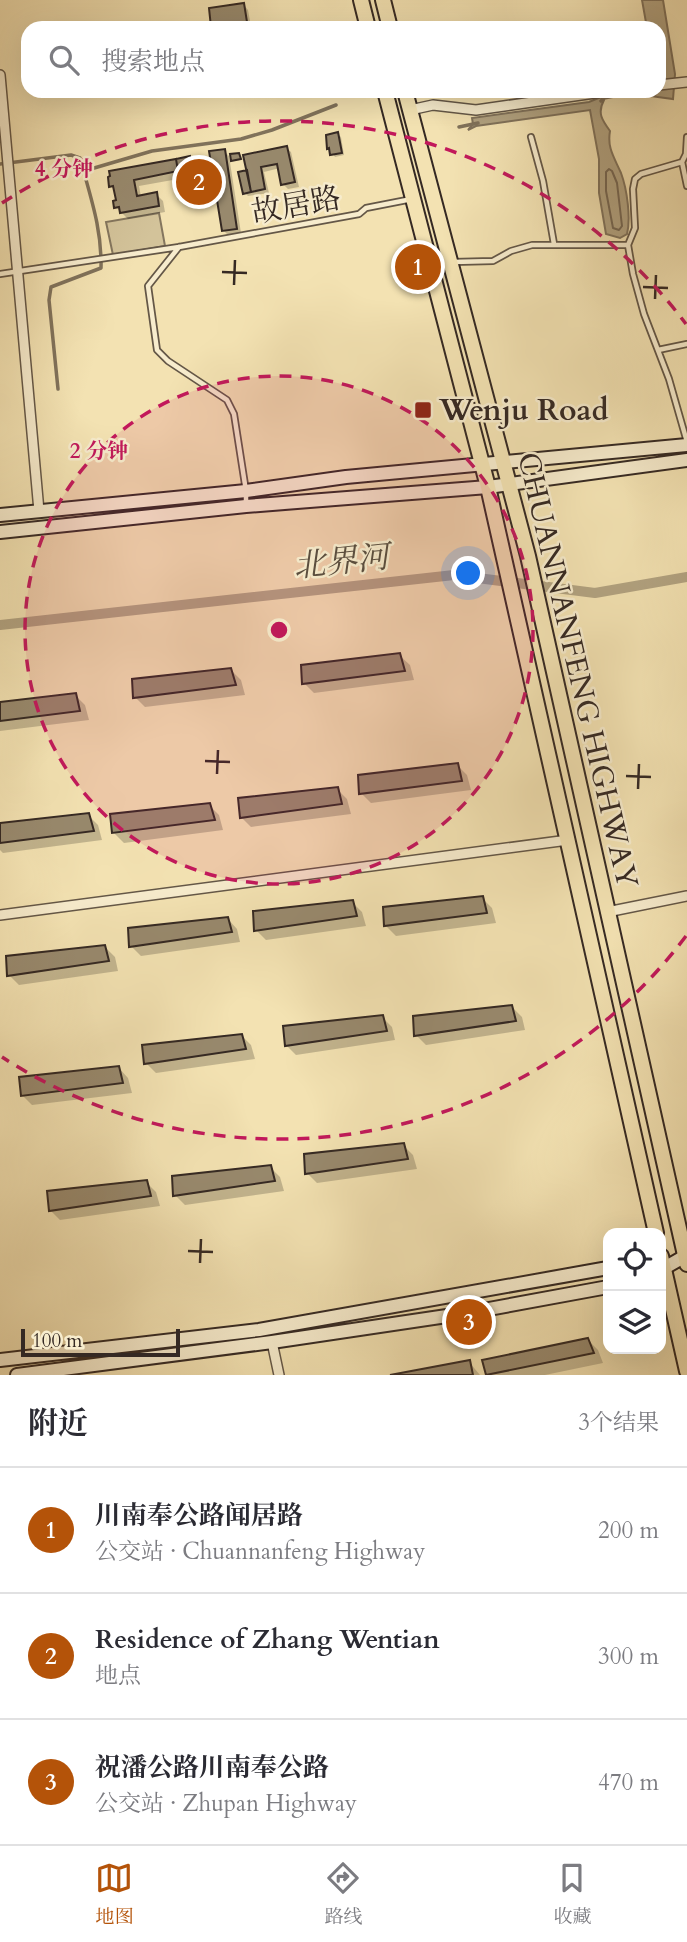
<!DOCTYPE html>
<html lang="zh">
<head>
<meta charset="utf-8">
<style>
	body { margin:0; font-family:Cardo,"Noto Serif SC",serif; background:#f7f7f7; color:#2b2b33 }
	.controls { position:absolute; right:21px; bottom:21px; display:grid; overflow:hidden; border-radius:14px; box-shadow:0 7px 28px #0002 }
	.controls button { width:63px; height:63px; display:grid; place-items:center; padding:0; border:0; border-bottom:2px solid #e1e1e2; background:#fff; color:#2b2b33; font:35px sans-serif }
	.scale { position:absolute; left:21px; bottom:18px; width:159px; box-sizing:border-box; padding-left:7px; border:4px solid #352923; border-top:0; font-size:19px; line-height:24px; white-space:nowrap; color:#352923; -webkit-text-stroke:5px #f7eccd; paint-order:stroke }
	.you { position:absolute; left:469px; top:574px; width:24px; height:24px; margin:-18px; border:5px solid #fff; border-radius:50%; background:#1a73e8; box-shadow:0 0 0 10px #1a73e833 }
	.badge { display:grid; place-items:center; width:46px; height:46px; border-radius:50%; background:#b45309; color:#fff; font-size:23px; font-weight:700 }
	.pin { position:absolute; translate:-50% -50%; border:4px solid #fff; box-shadow:0 2px 7px #0006 }
	.list { margin:0; padding:0; list-style:none }
	h2 { display:flex; justify-content:space-between; align-items:center; height:91px; margin:0; padding:0 28px; font-size:30px }
	h2 small { font-size:23px; font-weight:400; color:#7c7c81 }
	.list li { display:grid; grid-template-columns:46px 1fr auto; gap:21px; align-items:center; box-sizing:border-box; height:126px; padding:0 28px; border-top:2px solid #e1e1e2 }
	.list b { display:block; font-size:26px; white-space:nowrap }
	.list p { margin:0; font-size:23px; white-space:nowrap; color:#7c7c81 }
	.list em { font-size:23px; font-style:normal; color:#7c7c81 }
	.icon { flex:none; width:38px; height:38px; fill:none; stroke:currentColor; stroke-width:2; stroke-linecap:round; stroke-linejoin:round }
	.map { position:relative; flex:none; width:687px; height:1375px; overflow:hidden }
	.search { position:absolute; background:#fff; box-shadow:0 7px 28px #0002; left:21px; right:21px; top:21px; height:77px; display:flex; align-items:center; gap:18px; box-sizing:border-box; padding:0 24px; border-radius:21px; color:#7c7c81; font-size:26px }
	.sheet { height:469px; background:#fff }
	nav { display:flex; justify-content:space-around; align-items:center; box-sizing:border-box; height:98px; border-top:2px solid #e1e1e2; background:#fff; font-size:19px; color:#7c7c81 }
	nav a { display:grid; justify-items:center; gap:4px }
	nav .on { color:#b45309 }
	.map>svg:first-child { display:block }
</style>
</head>
<body>
<div class="map">
<svg width="687" height="1375" viewBox="0 0 687 1375">
	<rect width="100%" height="100%" fill="#f3e2b2"/>
	<filter id="stains"><feTurbulence type="fractalNoise" baseFrequency=".00286" numOctaves="4"/><feColorMatrix values="0 0 0 0 .2 0 0 0 0 .09 0 0 0 0 .02 0 0 0 .5 -.17"/></filter>
	<radialGradient id="worn" r=".72"><stop offset=".6" stop-color="#630" stop-opacity="0"/><stop offset="1" stop-color="#630" stop-opacity=".3"/></radialGradient>
	<path fill="#d3c39a" stroke="#84765e" stroke-width="2" d="M159,213L165,246L113,255L106,222Z"/>
	<path fill="#b2a381" stroke="#80725b" stroke-width="2" d="M642,0H663L675,74L673,99L650,96L652,91H659V28H647Z
		M601,97L604,100C597,113 602,120 610,131C607,148 614,157 621,173C627,189 631,218 627,234L620,238L606,234L599,193V159L590,110L476,126L468,130L473,124L472,118L589,102Z"/>
	<path fill="#0003" d="M244,5L248,10L251,26L215,28L213,26Z
		M338,134L341,137L344,155L335,157L329,148Z
		M286,148L291,152L299,187L288,189L283,184L280,168L264,172L269,193L248,196L245,193L246,172Z
		M224,151L233,160L240,155L241,160L234,161L229,156L241,233L228,235L223,230Z
		M189,158L192,161L195,176L139,186L141,197L156,194L163,201L165,212L128,219L116,207L118,202L115,190L111,186L176,161Z
		M399,655L410,665L414,680L314,693L304,683Z
		M231,670L241,680L245,695L145,707L135,697Z
		M75,695L85,705L89,720L0,731V703Z
		M457,765L467,775L471,790L371,803L361,793Z
		M337,789L347,799L351,814L251,827L241,817Z
		M209,805L219,815L223,830L124,843L114,833Z
		M88,815L98,825L102,840L3,853L0,850V825Z
		M482,898L492,908L496,923L396,936L386,926Z
		M352,902L362,912L366,926L266,940L256,930Z
		M227,918L237,929L240,942L141,956L131,946Z
		M105,947L115,957L118,971L19,985L9,975Z
		M512,1007L522,1017L525,1030L426,1045L416,1035Z
		M382,1017L392,1027L395,1040L296,1055L286,1045Z
		M241,1035L251,1045L255,1059L156,1073L146,1063Z
		M118,1067L128,1078L132,1093L32,1105L22,1095Z
		M403,1145L413,1155L417,1169L317,1183L307,1173Z
		M270,1167L280,1177L284,1191L185,1205L175,1195Z
		M146,1182L156,1192L160,1206L60,1220L50,1210Z
		M588,1340L598,1350L603,1363L545,1375H488L484,1362Z
		M469,1362L480,1375H398Z"/>
	<g fill="none" stroke-linecap="round" stroke-linejoin="round">
		<path stroke="#746652" stroke-width="2" d="M609,169L612,171L617,183L622,226L619,230L613,228L606,191V172Z"/>
		<path stroke="#80725b" stroke-width="3.5" d="M601,101L604,98L634,92L655,94
			M459,127L478,123
			M0,164L71,155L80,158C90,196 102,228 101,268L51,287L49,300L58,389
			M84,171L152,151L241,139L272,130L336,105"/>
		<path stroke="#b2a381" stroke-width="10" d="M0,625L454,575L595,593L687,577"/>
	</g>
	<path fill="#98896d" stroke="#352923" stroke-width="2" d="M244,3L247,22L211,27L209,8Z
		M338,132L342,153L330,155L329,148L327,149L326,135Z
		M287,146L295,182L281,185L277,164L261,167L265,189L251,192L243,155Z
		M225,149L237,229L222,231L209,151Z
		M239,153L241,159L231,161L230,154Z
		M190,156L193,174L179,177L176,159Z
		M176,159L178,171L134,180L137,196L157,192L159,206L120,213L119,207L114,208L113,201L116,200L113,186L109,187L108,177L110,176L109,171Z
		M247,170L251,192L243,194L238,172Z
		M400,653L405,671L302,684L301,665Z
		M231,668L236,685L133,698L132,679Z
		M76,693L80,711L0,721V702Z
		M458,763L462,781L359,794L358,775Z
		M338,787L342,804L240,818L238,798Z
		M210,803L215,820L112,833L110,814Z
		M89,813L94,831L0,843V823Z
		M483,896L487,913L384,926L383,907Z
		M353,900L357,916L254,931L253,911Z
		M228,917L232,932L129,947L128,928Z
		M105,945L109,961L7,976L6,956Z
		M512,1005L516,1021L414,1036L413,1016Z
		M383,1015L387,1031L285,1046L283,1026Z
		M242,1034L246,1049L144,1064L142,1045Z
		M119,1066L123,1083L21,1096L19,1077Z
		M404,1143L408,1159L305,1174L304,1154Z
		M271,1165L275,1181L173,1196L172,1176Z
		M147,1180L151,1196L49,1211L47,1191Z
		M588,1338L594,1353L486,1375L482,1360Z
		M470,1360L473,1375H390Z"/>
	<g fill="none" stroke-linecap="round" stroke-linejoin="round">
		<defs>
			<path id="lane" d="M531,137L543,181L554,244
				M682,162L687,186
				M628,245L633,274L644,314L669,379L687,442
				M179,247L148,286L157,350L168,361L227,400L234,414L246,491V505
				M453,262L493,261L511,251L532,245H628L635,228L633,189L635,179L641,174L682,162L686,154L687,137
				M0,274L179,247L359,214L366,208L412,199
				M658,350L687,344"/>
			<path id="street" d="M0,75L39,511
				M659,85L687,82
				M410,110L433,105L476,110L609,91
				M607,912L687,896
				M0,915L568,840
				M272,1342L279,1375"/>
			<path id="secondary" d="M0,515L246,491L346,477L687,445
				M0,532L246,506L488,487L687,460
				M661,1270L687,1255
				M0,1360L259,1330L608,1268
				M17,1375L272,1342L467,1313L608,1287"/>
			<path id="primary" d="M361,0L368,28
				M383,0L390,28
				M385,91L488,487L656,1233
				M405,91L528,556L687,1264
				M661,1256L687,1371"/>
		</defs>
		<use href="#lane" stroke="#645747" stroke-width="8"/>
		<use href="#street" stroke="#645747" stroke-width="12"/>
		<use href="#secondary" stroke="#352923" stroke-width="16"/>
		<use href="#primary" stroke="#352923" stroke-width="18"/>
		<use href="#lane" stroke="#f7eccd" stroke-width="4.5"/>
		<use href="#street" stroke="#f7eccd" stroke-width="9"/>
		<use href="#secondary" stroke="#f7eccd" stroke-width="12"/>
		<use href="#primary" stroke="#f3e2b2" stroke-width="14"/>
	</g>
	<path fill="none" stroke="#352923" stroke-width="2.5" d="M222,272L247,273M234,285L235,260M643,287L668,288M655,299L656,275M205,761L230,762M217,774L218,750M626,776L651,777M638,789L639,764M188,1251L213,1252M200,1263L201,1239"/>
	<circle cx="279" cy="630" r="254" fill="#c2185b" fill-opacity=".12"/>
	<g fill="none" stroke="#c2185b" stroke-width="3.5" stroke-dasharray="12 9">
		<circle cx="279" cy="630" r="254"/>
		<path d="M686 936A509 509 0 0 1 2 1057M2 203A509 509 0 0 1 686 324"/>
	</g>
	<rect fill="#8f2418" stroke="#f7eccd" stroke-width="2.5" x="414" y="401" width="18" height="18" rx="3.5"/>
	<g text-anchor="middle" stroke-width="5" stroke-linejoin="round" paint-order="stroke">
		<g font-size="30" fill="#352923" stroke="#f7eccd">
			<text transform="translate(296 205) rotate(-10)" y="10">故居路</text>
			<text transform="translate(578 670) rotate(77)" y="10">CHUANNANFENG HIGHWAY</text>
		</g>
		<g font-size="30" font-weight="bold" fill="#352923" stroke="#f7eccd" text-anchor="start">
			<text x="439" y="420">Wenju Road</text>
		</g>
		<g font-size="32" font-style="italic" fill="#5a4e3f" stroke="#f7eccd">
			<text transform="translate(341 561) rotate(-6)" y="11">北界河</text>
		</g>
	</g>
	<circle cx="279" cy="630" r="10" fill="#c2185b" stroke="#f7eccd" stroke-width="3.5"/>
	<g font-size="21" text-anchor="middle" font-weight="bold" fill="#c2185b" stroke="#f7eccd" stroke-width="5" stroke-linejoin="round" paint-order="stroke">
		<text x="64" y="176">4 分钟</text>
		<text x="99" y="458">2 分钟</text>
	</g>
	<rect width="100%" height="100%" filter="url(#stains)"/>
	<rect width="100%" height="100%" fill="url(#worn)"/>
</svg>
<div class="controls">
<button><svg class="icon" aria-label="locate" viewBox="0 0 24 24"><circle cx="12" cy="12" r="6"/><path d="M12 2v4M12 18v4M2 12h4M18 12h4"/></svg></button>
<button><svg class="icon" aria-label="layers" viewBox="0 0 24 24"><path d="M12 4l9 5-9 5-9-5zM3 14l9 5 9-5"/></svg></button>
</div>
<div class="scale">100 m</div>
<div class="you"></div>
<div class="pin badge" style="left:418px;top:267px">1</div>
<div class="pin badge" style="left:199px;top:182px">2</div>
<div class="pin badge" style="left:469px;top:1322px">3</div>
<div class="search"><svg class="icon" aria-label="search" viewBox="0 0 24 24"><circle cx="10" cy="10" r="6"/><path d="M15 15l6 6"/></svg>搜索地点</div>
</div>
<section class="sheet">
<h2>附近<small>3个结果</small></h2>
<ul class="list">
<li><span class="badge">1</span><div><b>川南奉公路闻居路</b><p>公交站 · Chuannanfeng Highway</p></div><em>200 m</em></li>
<li><span class="badge">2</span><div><b>Residence of Zhang Wentian</b><p>地点</p></div><em>300 m</em></li>
<li><span class="badge">3</span><div><b>祝潘公路川南奉公路</b><p>公交站 · Zhupan Highway</p></div><em>470 m</em></li>
</ul>
</section>
<nav>
<a class="on"><svg class="icon" aria-label="map" viewBox="0 0 24 24"><path d="M3 6l6-2 6 2 6-2v14l-6 2-6-2-6 2zM9 4v14M15 6v14"/></svg>地图</a>
<a><svg class="icon" aria-label="directions" viewBox="0 0 24 24"><path d="M12 3l9 9-9 9-9-9zM9 14v-3h6M13 9l2 2-2 2"/></svg>路线</a>
<a><svg class="icon" aria-label="saved" viewBox="0 0 24 24"><path d="M7 4h10v16l-5-4-5 4z"/></svg>收藏</a>
</nav>
</body>
</html>
